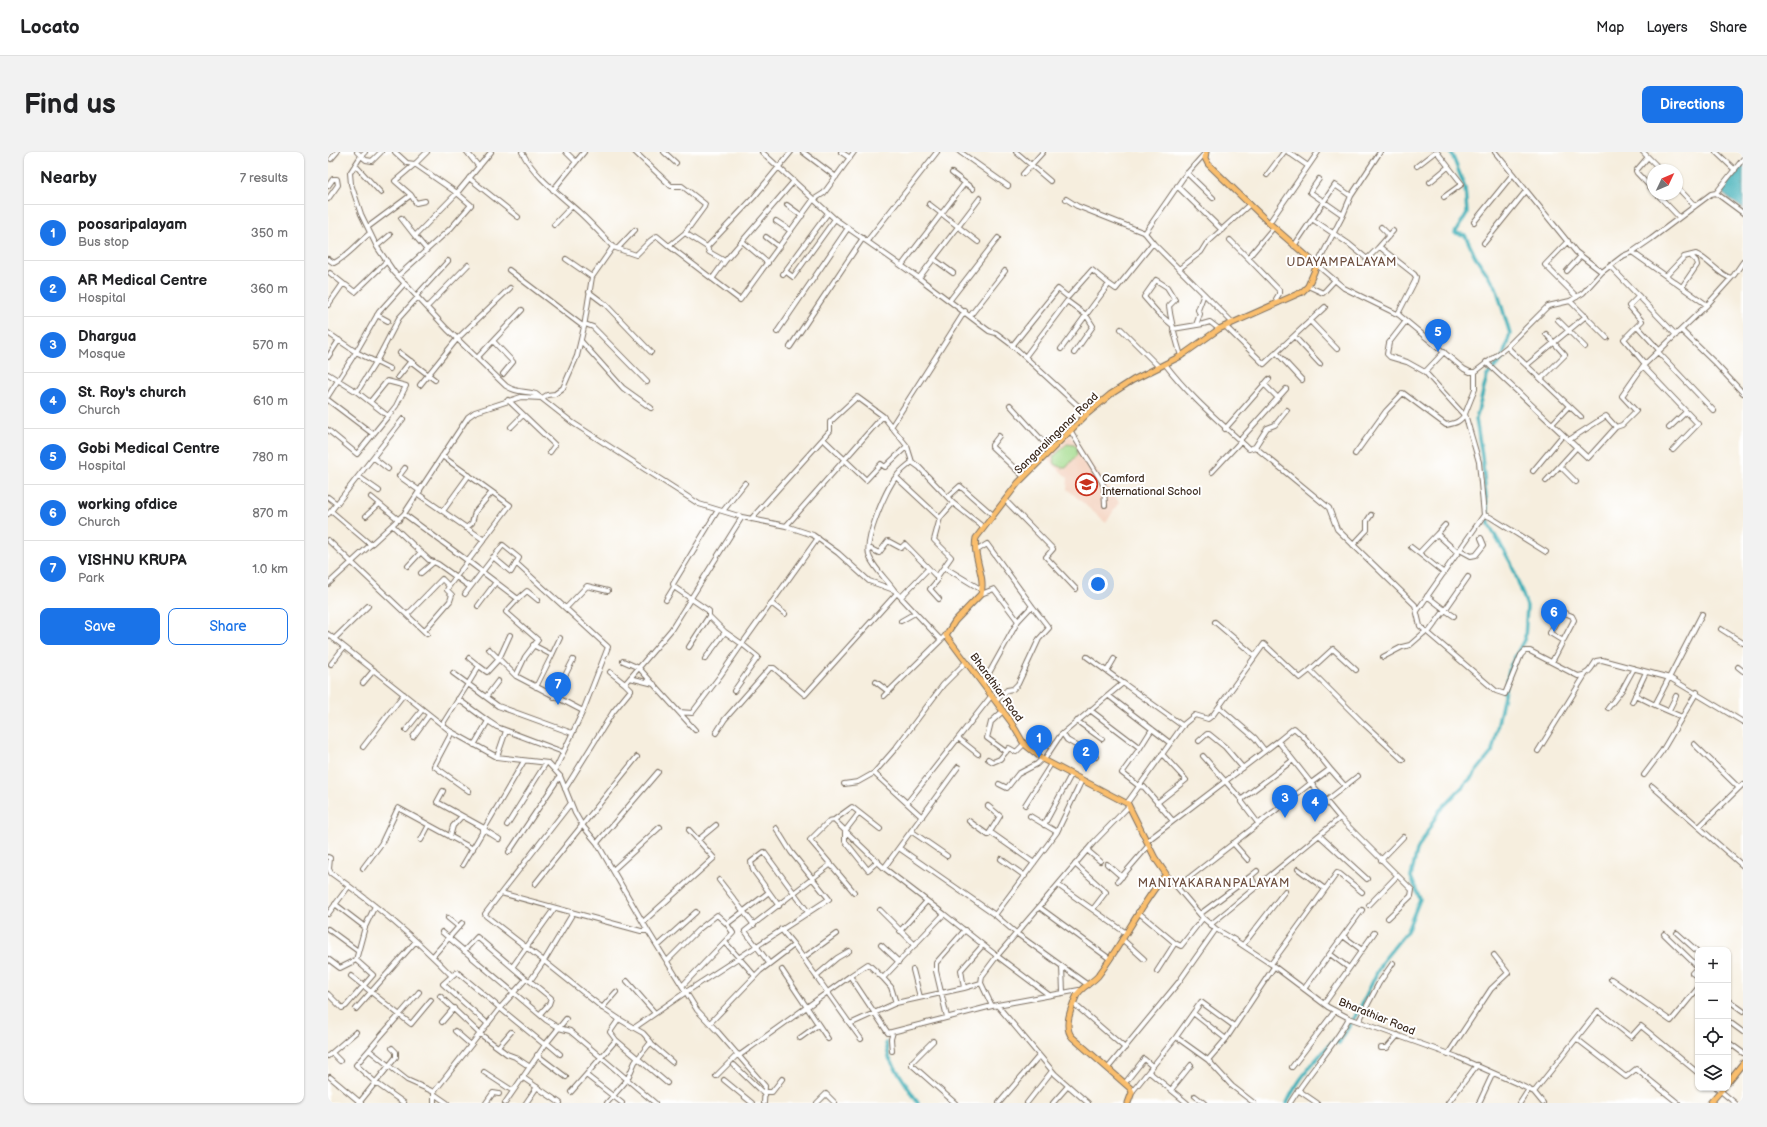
<!DOCTYPE html>
<html lang="en">
<head>
<meta charset="utf-8">
<style>
	body { margin:0; font-family:"Balsamiq Sans",sans-serif; background:#f2f2f2; color:#202124 }
	.controls { position:absolute; right:12px; bottom:12px; display:grid; overflow:hidden; border-radius:8px; box-shadow:0 1px 3px #0004 }
	.controls button { width:36px; height:36px; display:grid; place-items:center; padding:0; border:0; border-bottom:1px solid #e0e0e0; background:#fff; color:#202124; font:20px sans-serif }
	.compass { position:absolute; left:1319px; top:12px; width:36px; height:36px; border-radius:50%; background:#fff; box-shadow:0 1px 3px #0004; rotate:46deg }
	.you { position:absolute; left:770px; top:432px; width:14px; height:14px; margin:-10px; border:3px solid #fff; border-radius:50%; background:#1a73e8; box-shadow:0 0 0 6px #1a73e833 }
	.badge { display:grid; place-items:center; width:26px; height:26px; border-radius:50%; background:#1a73e8; color:#fff; font-size:13px; font-weight:700 }
	.pin { position:absolute; translate:-50% -33px; filter:drop-shadow(0 1px 2px #0008) }
	.pin::after { content:''; position:absolute; top:21px; width:14px; height:12px; background:inherit; clip-path:polygon(0 0,100% 0,50% 100%) }
	.list { margin:0; padding:0; list-style:none }
	h2 { display:flex; justify-content:space-between; align-items:center; height:52px; margin:0; padding:0 16px; font-size:17px }
	h2 small { font-size:13px; font-weight:400; color:#757577 }
	.list li { display:grid; grid-template-columns:26px 1fr auto; gap:12px; align-items:center; box-sizing:border-box; height:56px; padding:0 16px; border-top:1px solid #e0e0e0 }
	.list b { display:block; font-size:15px; white-space:nowrap }
	.list p { margin:0; font-size:13px; white-space:nowrap; color:#757577 }
	.list em { font-size:13px; font-style:normal; color:#757577 }
	.actions { display:flex; gap:8px; padding:12px 16px }
	.actions a { flex:1; padding:9px 0; border:1px solid #1a73e8; border-radius:8px; text-align:center; font-size:14px; color:#1a73e8 }
	.actions .main { background:#1a73e8; color:#fff }
	.icon { flex:none; width:22px; height:22px; fill:none; stroke:currentColor; stroke-width:2; stroke-linecap:round; stroke-linejoin:round }
	.map { position:relative; flex:none; width:1415px; height:951px; overflow:hidden; border-radius:8px }
	header { display:flex; align-items:center; gap:24px; box-sizing:border-box; height:56px; padding:0 20px; background:#fff; border-bottom:1px solid #e0e0e0 }
	header strong { font-size:19px }
	nav { display:flex; gap:22px; margin-inline-start:auto; font-size:14px }
	.intro { display:flex; align-items:center; justify-content:space-between; box-sizing:border-box; height:96px; padding:0 24px }
	h1 { margin:0; font-size:28px }
	.button { padding:10px 18px; border-radius:8px; background:#1a73e8; color:#fff; font-size:14px; font-weight:700 }
	main { display:flex; gap:24px; padding:0 24px }
	aside { flex:1; background:#fff; border-radius:8px; box-shadow:0 1px 3px #0004 }
	.map>svg:first-child { display:block }
</style>
</head>
<body>
<header>
<strong>Locato</strong>
<nav><a>Map</a><a>Layers</a><a>Share</a></nav>
</header>
<div class="intro"><h1>Find us</h1><a class="button">Directions</a></div>
<main>
<aside>
<h2>Nearby<small>7 results</small></h2>
<ul class="list">
<li><span class="badge">1</span><div><b>poosaripalayam</b><p>Bus stop</p></div><em>350 m</em></li>
<li><span class="badge">2</span><div><b>AR Medical Centre</b><p>Hospital</p></div><em>360 m</em></li>
<li><span class="badge">3</span><div><b>Dhargua</b><p>Mosque</p></div><em>570 m</em></li>
<li><span class="badge">4</span><div><b>St. Roy's church</b><p>Church</p></div><em>610 m</em></li>
<li><span class="badge">5</span><div><b>Gobi Medical Centre</b><p>Hospital</p></div><em>780 m</em></li>
<li><span class="badge">6</span><div><b>working ofdice</b><p>Church</p></div><em>870 m</em></li>
<li><span class="badge">7</span><div><b>VISHNU KRUPA</b><p>Park</p></div><em>1.0 km</em></li>
</ul>
<div class="actions"><a class="main">Save</a><a>Share</a></div>
</aside>
<div class="map">
<svg width="1415" height="951" viewBox="0 0 1415 951">
	<rect width="100%" height="100%" fill="#fff"/>
	<filter id="ink" filterUnits="userSpaceOnUse"><feTurbulence type="fractalNoise" baseFrequency=".025" numOctaves="2"/><feDisplacementMap in="SourceGraphic" scale="8" xChannelSelector="R" yChannelSelector="G"/><feConvolveMatrix kernelMatrix="1 2 1 2 8 2 1 2 1" color-interpolation-filters="sRGB"/></filter>
	<filter id="wash" filterUnits="userSpaceOnUse"><feTurbulence type="fractalNoise" baseFrequency=".012" numOctaves="4" result="noise"/><feDisplacementMap in="SourceGraphic" scale="16" xChannelSelector="R" yChannelSelector="G"/><feGaussianBlur stdDeviation="0.9" result="paint"/><feColorMatrix in="noise" values="0 0 0 0 0 0 0 0 0 0 0 0 0 0 0 0 0 1.4 0 .05"/><feComposite in="paint" operator="in"/></filter>
	<g filter="url(#wash)">
		<rect width="100%" height="100%" fill="#f6eede"/>
		<path fill="#f4d3c0" d="M741,282L791,350L778,371L739,337L740,326L718,306Z"/>
		<path fill="#a4dc8e" stroke="#708356" d="M739,292L746,293L749,295V303L738,316H734L727,312L725,305Z"/>
		<path fill="#3eafb7" stroke="#3c6c6a" d="M1415,13V57L1395,42V36Z"/>
		<g fill="none" stroke-linecap="round" stroke-linejoin="round">
			<path stroke="#3eafb7" stroke-width="3.5" d="M558,891L561,906L590,951
				M959,951C968,929 989,906 1005,889L1011,891L1033,854L1054,810L1079,779L1092,747L1083,725L1089,698L1111,659L1142,627L1164,600L1182,514L1197,486L1199,454L1183,411L1161,373L1154,304L1148,267L1159,224L1174,207L1182,182L1168,135L1147,104L1137,83L1127,81L1139,61L1137,35L1123,0"/>
		</g>
	</g>
	<g filter="url(#ink)">
		<g fill="none" stroke-linecap="round" stroke-linejoin="round">
			<defs>
				<path id="minor" d="M29,0L33,4L22,21L23,32L33,62L49,95L66,120L119,177L178,234C191,242 195,238 208,242L245,271L371,352L414,365L458,374L485,383L510,401L541,429L566,438L611,486L613,488L618,483
					M37,0L33,4L38,8L44,9L53,0
					M67,0L79,11L87,12L99,0
					M139,0L151,15
					M238,0L248,10
					M307,0L343,34H354L377,52L376,55L357,81
					M336,0L348,11
					M434,0L507,67L591,126L661,179L668,181L684,193L759,262
					M475,0L508,25
					M513,0L522,6
					M632,0L680,34
					M688,0L722,29
					M960,0L980,14
					M1109,0L1134,32L1116,45
					M1167,0L1248,100L1274,120
					M1315,0L1333,18
					M1388,0L1407,18
					M1320,5L1308,19L1309,21L1325,38
					M3,7L9,0
					M27,13L53,41
					M1089,14L1107,0
					M859,21L885,46
					M695,22L715,0
					M939,23L956,0
					M141,26L190,65
					M991,27L982,40L1015,63L989,113L1016,136L1071,163L1136,217L1142,220H1147L1179,195L1220,154L1242,149L1255,141L1274,120L1295,104L1304,100L1323,87L1383,42L1388,41L1415,61
					M1102,30L1120,15
					M637,31L645,37
					M0,34L5,27H9L10,33L0,47
					M849,34L894,78
					M1349,35L1367,54
					M225,38L256,0
					M1388,41L1415,7
					M1329,42L1351,65
					M738,47L749,54L817,81L826,92L905,171
					M97,49L88,51L83,43L67,29L87,12L129,41L163,0
					M601,52L650,90
					M459,53L474,64
					M1015,63L1023,44L1052,0
					M984,67L1021,92L1038,106H1040L1050,96H1053L1086,122L1088,125L1087,129L1070,162
					M448,69L463,79
					M1146,70L1185,22
					M941,71L990,0
					M226,73L244,54
					M40,75L83,43
					M946,75L920,106L951,138V142L948,147L950,151
					M1053,75L1059,81L1060,85
					M817,81L855,26L878,0
					M87,84L99,98
					M438,85L451,95
					M902,88L920,106
					M414,89L440,111
					M539,89L609,0
					M1240,89L1217,113L1249,145
					M1156,91L1198,39
					M49,94L62,83
					M341,94L412,148L485,48L496,41L526,0
					M966,94L1007,33L1023,44
					M285,95L308,103L322,89L329,84L341,94L357,81L379,95L426,45L463,0
					M379,95L381,100L397,109L384,127
					M290,96L307,78
					M1050,96L1065,79
					M1304,100L1379,153L1406,123L1415,110
					M0,107L6,111C20,104 30,91 42,81
					M238,107L264,125
					M606,107L625,121
					M397,109L466,29
					M574,113L637,31L624,21
					M1282,114L1348,183
					M851,117L873,100L878,92L922,52
					M181,118L256,175
					M457,119L465,125L507,67
					M1239,119L1253,104
					M2,121L17,133
					M455,122L500,61
					M70,124L123,76L143,53L129,41L87,84L73,66
					M1338,124L1356,105L1368,102C1380,107 1392,124 1403,126
					M591,126L652,46
					M980,134L995,141L1007,128
					M1354,135L1369,113L1368,109L1363,104
					M261,140L277,152L323,200
					M1311,144L1301,154L1314,169L1296,187L1317,212
					M622,148L670,86
					M1242,149L1279,186
					M0,153L14,133H18L27,140L59,109
					M99,155L140,113
					M49,163L60,169
					M642,164L677,119
					M1230,168L1257,195
					M982,169L997,155
					M1078,169L1061,191L1059,202L1062,205L1079,210L1097,220
					M257,172L265,175L319,230
					M843,172L830,161L816,145L828,128L839,135L847,148L841,154C843,172 848,187 853,204
					M868,173L872,162L870,158L876,142
					M897,174L936,212L982,169L1009,197
					M1309,174L1331,198
					M793,177L831,215
					M845,177L875,172L882,170L891,177
					M1353,178L1386,210L1415,241
					M449,180L520,76
					M0,181L28,200L0,244
					M966,184L992,212
					M165,189L185,210L175,222
					M253,189L295,236L323,256
					M684,194L730,137L740,145L764,118L781,132
					M462,195L535,86
					M1179,195L1253,265
					M733,197L758,163L765,174L746,201
					M948,200L974,228
					M1116,200L1097,220L1136,263
					M1330,200L1386,259
					M72,201L107,228
					M0,205L11,188
					M697,205L739,149L758,163L781,132L788,137L825,91
					M149,206L194,158
					M1158,210L1260,306L1288,275L1294,273L1308,259L1294,244L1315,214
					M837,212C861,244 892,270 921,297L927,295L1001,356L1009,377L1087,453L1092,474L1168,539L1177,542L1193,503L1197,499H1202L1250,524C1260,523 1263,517 1268,509L1274,508L1342,526L1415,570
					M1199,213L1258,164
					M62,217L28,200L51,160L77,131
					M0,222L29,240L60,264L29,302L0,278
					M70,225L83,209
					M1213,227L1237,203L1218,182
					M936,232L950,246
					M92,233L129,187L182,136
					M29,240L48,210L71,166L89,146V143L120,109
					M0,248L45,282
					M180,248L227,293L222,300
					M42,250L59,229L78,234L68,254L60,264
					M682,253L723,298
					M1224,272L1241,254
					M183,275L195,263
					M563,275L637,159
					M1341,276L1358,260
					M897,277L941,227
					M742,278L774,330L776,336L777,353
					M671,284L664,293V295L696,325
					M495,287L538,328L553,312L557,315L579,294
					M912,288L958,237
					M1241,288L1278,264L1288,275
					M927,295L939,276L947,273L959,258
					M1345,298L1370,272L1315,214L1379,153
					M1027,302L1058,259L1075,241L1118,273C1128,271 1132,270 1137,262
					M46,306L60,317
					M1232,314L1248,330
					M77,316L71,324L92,339
					M1205,319L1235,283
					M884,320L913,289
					M31,325L51,339
					M1218,329L1249,295
					M90,342L156,388
					M0,345L9,352
					M43,345L71,368
					M620,345L632,334L665,363
					M677,348L725,397L718,405L748,437
					M3,359L75,267
					M115,359L141,323
					M395,359L417,331
					M0,362L3,359L43,393
					M76,362L140,409L182,353L114,304
					M1156,363L1162,365L1218,400
					M38,364L51,352
					M612,366L625,351
					M423,367L502,279V270L529,245L555,264L579,294L584,310
					M64,373L101,408L110,412L142,435
					M458,374L555,264
					M138,376L144,371L147,360L164,340
					M1109,382L1117,373
					M0,388L99,482
					M1025,393L1039,378V369L1043,363
					M1083,395L1116,421
					M541,396L551,401L560,389L573,396L577,392L609,425L623,405L606,388L612,366L568,325
					M1132,398L1143,404L1148,403L1156,393L1153,386
					M648,399L659,392L704,454L721,476L711,487L690,532L685,537L679,538L668,549
					M1091,401L1109,382L1130,401
					M188,411L280,495L255,559L227,618
					M80,414L93,400
					M616,415L654,438
					M93,421L106,410
					M609,425V429L602,437L611,447
					M0,432L76,362L140,265L147,260L193,245L214,246L219,243L227,242L235,236L249,204L256,175L264,125L285,95C274,83 263,71 251,60C231,42 206,24 194,0
					M346,435L381,459V464L361,495
					M566,438C558,427 547,417 542,406C534,392 558,337 568,325C572,319 578,315 584,310L591,315L625,351L655,375
					M137,442L175,393L191,406L183,420L165,405
					M653,442L666,437L690,469
					M1099,444L1117,458L1100,481
					M573,445L600,417
					M190,447L199,439L210,448
					M338,448L346,435L345,432L390,358
					M443,451L457,462
					M150,454L168,430
					M238,456L259,434L280,439
					M1089,459L1156,363L1151,310L1137,262L1147,237V220
					M79,463L114,427L121,434L140,409L190,447L178,460L210,488L197,505L188,524L255,559
					M381,464L397,480
					M1126,464L1117,458L1140,425
					M1230,466L1222,481L1235,489
					M573,469L587,461
					M887,470L927,504
					M1393,477L1415,491
					M96,479L122,449L124,443L119,438L121,434
					M0,482L122,579L169,605L220,611L232,624L247,661L254,673L269,691L320,779L369,858L390,880L437,934L436,951
					M182,483L171,507L159,520L151,514L140,532L170,554L244,581
					M6,487L40,454
					M205,493L224,503L208,535
					M161,497L188,524
					M224,503L232,486
					M759,505L795,531
					M1055,505L1074,495L1082,493L1098,479
					M141,506L151,514
					M377,507L397,480L414,492L490,386
					M295,509L311,516L367,578
					M1224,510L1246,468L1244,464L1225,456
					M3,512L16,495
					M1410,515L1415,519
					M982,518L1005,497L1028,518
					M779,519L786,507
					M282,520L297,532
					M302,526L326,532
					M548,530L561,540
					M35,531L46,518
					M655,532L690,469L704,454
					M1307,543L1331,555L1354,565
					M556,544L613,488
					M781,544L842,591
					M158,545L170,529
					M226,545L245,508
					M130,547L160,569
					M1304,550L1318,520
					M1327,553L1374,462
					M891,555L927,586L937,599
					M1280,556L1294,538L1306,516
					M762,558L812,596L794,621L811,634L816,635L845,669
					M1341,558L1348,544
					M675,559L663,570L659,586L678,600
					M351,560L364,561L392,524L414,492L430,505L406,539
					M749,569L774,587
					M114,573L140,532L125,521
					M78,578L94,558
					M124,580L106,614L141,639
					M388,581L397,567L442,516H446L477,543L569,441
					M735,582L739,588L768,605
					M85,585L101,563
					M630,586L650,602
					M871,589L879,582H881L897,595L915,616
					M1366,592L1411,636
					M146,593L160,569L169,575L235,600
					M35,595L76,542
					M812,596L824,577
					M1210,599L1257,523
					M875,604L912,646L914,647V650L930,671
					M169,605L178,579
					M660,607L665,610L672,607L681,596L688,600L696,592
					M716,608L732,584L795,531L855,574
					M1002,617L1017,634
					M546,621L594,665
					M1316,623L1334,599L1369,540
					M516,632L530,630L546,621L567,597L615,533L638,510
					M671,632L679,636L690,622L709,612L714,607
					M1324,634L1415,714
					M237,637L285,560L303,538L297,532L343,478L414,365
					M115,639L109,650L156,676
					M914,647L965,608
					M998,649L1030,624
					M579,651L664,543
					M799,651L856,572L867,563L880,567L885,563L936,492L972,526L982,518L1035,571L1075,608
					M829,651L858,628L834,602
					M697,653L723,612
					M660,654L672,664L662,680
					M531,661L517,679V689L540,718L550,709
					M702,664L729,680
					M506,668L556,716L616,762L555,826L563,835L568,851
					M641,669L660,683L662,680L706,711
					M179,673L218,611
					M716,673L743,623
					M1371,675L1415,632
					M155,677L171,687
					M583,679L619,704
					M992,684L1039,727
					M122,685L125,674L134,664
					M93,688L101,673
					M370,688L388,673
					M819,689L950,589
					M269,691L330,620
					M905,691L920,708
					M571,696L667,763L729,680L754,628
					M759,698L772,709
					M181,700L232,624
					M0,705L2,706L1,717L3,721C47,752 87,786 124,824L129,820L172,856
					M673,707L697,724
					M1053,708L1075,685
					M747,712L778,740L765,757
					M779,712L794,725
					M135,713L196,609
					M35,716L53,692L70,656L145,697
					M556,716L630,615
					M970,717L997,737
					M285,718L332,675
					M838,722L875,766L888,777L905,787L943,812L1000,855L1021,866L1129,905L1188,931L1206,940L1215,951
					M391,728L426,773
					M790,729L821,693
					M207,732L309,605
					M730,733L798,781
					M849,735L983,631L950,589L966,576L976,585L1002,617L983,631L1012,666
					M928,735L923,724L929,719
					M526,740L482,688L501,669L506,668L524,655L552,677
					M173,741L243,651
					M7,752L37,775
					M1041,753L1069,724
					M451,754L425,718L423,710L436,700L480,760
					M711,755L766,690L801,654
					M552,758L587,793
					M810,760L847,791L829,819
					M245,761L216,809L276,857L291,867
					M0,762L21,734
					M616,762L669,804L654,824L653,831
					M872,762L923,724
					M667,763L688,781L760,833
					M120,766L131,775
					M315,770L386,706L361,678
					M882,773L1012,666L1084,738L1083,744L1060,766
					M0,777L30,799
					M572,779L598,750
					M114,780L218,868L231,876L242,879L327,951
					M1349,781L1370,800
					M1336,782L1370,815L1364,821L1370,825
					M1015,784L1034,798
					M794,787L816,807
					M397,790L427,824
					M847,791L853,794L875,766
					M466,793L522,872L568,851L636,836L653,831L664,854
					M553,793L571,810
					M915,793L957,739
					M330,794L368,760
					M136,799L149,785L198,827
					M1002,802L1021,816
					M105,804L134,771
					M475,806L508,782
					M0,807L12,816L28,808
					M339,809L370,778L389,763L399,772
					M441,811L417,779L503,712
					M943,812L1009,721L1012,722L1034,740
					M185,814L226,757
					M734,815L735,840
					M454,818L500,887
					M585,818L592,845
					M23,824L83,872L103,848
					M124,824L115,832L160,872
					M488,824L509,806L521,799
					M522,824L540,812L555,826
					M1283,827L1343,869L1370,836
					M202,829L223,846L221,852L212,862
					M299,829L327,861
					M355,833L405,781L399,772L441,740
					M636,836L633,818L655,793
					M976,837L1034,758
					M0,842L14,856L18,854L45,823L28,808L37,775L47,754
					M721,843L669,804L711,755L782,807
					M112,844L152,882L179,902L187,905L202,915
					M1400,848L1415,859
					M745,851L797,896
					M996,852L1046,781
					M669,853L727,922L760,951
					M274,856L288,840
					M28,857L88,789
					M173,857L217,893L177,951
					M865,861L898,887
					M619,865L608,819V811L637,778
					M1031,869L1051,831L1065,811
					M1400,869L1415,880
					M114,870L126,856
					M382,871L432,819L466,793L453,777
					M522,872L533,887
					M127,879L143,893
					M848,885L880,908L904,934L926,951
					M472,886L490,873
					M1249,887L1298,925L1308,917L1350,951
					M288,888L339,931
					M605,889L584,910V913L627,951
					M1400,890L1415,901
					M219,891L232,902
					M322,891L344,910
					M217,893L238,867
					M170,895L183,880
					M1053,896H1059L1070,883
					M41,898C57,878 75,860 91,840
					M564,899L563,887L565,880
					M4,901L12,909
					M1120,902L1163,837L1180,821L1166,803
					M209,903L238,925
					M412,903L522,824L560,881L664,854L751,838
					M0,904L28,880
					M880,908L898,887L946,815
					M406,913L437,943
					M964,915L1007,859
					M780,916L850,831L888,777
					M156,920L185,939
					M821,920L859,951
					M388,924L410,902
					M2,925L33,951
					M194,925L232,951
					M396,928L424,951
					M797,931L816,907L824,914
					M1389,936L1407,951
					M843,938L863,913
					M970,938L989,951
					M243,940L258,923
					M437,940H444L454,927
					M804,940L848,885L873,850L906,874
					M1206,940L1270,859L1303,885L1313,874L1370,921
					M106,942L119,951
					M867,944L876,951
					M31,951L68,905V900L64,896
					M76,951L48,931L28,913L41,898L79,928L106,940
					M106,951V940L172,856L198,827L202,829L216,809L158,764L157,762L173,741L313,779H320
					M158,951L165,941L171,942
					M198,951L209,935
					M279,951L299,928L307,910L323,890L315,881L306,876L358,840L501,747L463,700L448,676
					M294,951L258,923L288,888L282,880L291,867L306,876
					M489,951L498,942L507,951
					M671,951L711,904
					M699,951L724,919
					M725,951L740,934
					M962,951C980,921 1005,896 1021,866
					M1120,951L1149,913
					M1151,951L1165,921
					M1192,951L1201,937"/>
				<path id="major" d="M1400,930L1415,911
					M800,951L804,940L802,936L744,885C735,875 743,856 748,845C752,835 763,832 770,824C795,791 812,753 838,722L827,706L800,652L716,608L696,592L683,570L618,483L627,469L653,442C658,423 644,405 648,386L690,331L759,262L783,242L805,228L853,204L891,177L974,140L980,134L989,113L941,71L880,12L877,6L878,0
					M1382,951L1395,936"/>
			</defs>
			<use href="#minor" stroke="#7c6f61" stroke-width="6"/>
			<use href="#major" stroke="#7c6f61" stroke-width="7"/>
			<use href="#minor" stroke="#fff" stroke-width="4"/>
			<use href="#major" stroke="#fabe6d" stroke-width="5"/>
		</g>
	</g>
	<defs>
		<symbol id="school-ring" viewBox="-11 -11 22 22"><circle r="9.5" fill="#fff" stroke="#c8321e" stroke-width="1.5"/><path d="M0-5L7-2L0 1L-7-2ZM-4 1L0 2.5L4 1V4Q0 6-4 4Z" fill="#c8321e"/></symbol>
	</defs>
	<g fill-rule="evenodd">
		<use href="#school-ring" x="746" y="320" width="25" height="25"/>
	</g>
	<g text-anchor="middle" stroke-width="4" stroke-linejoin="round" paint-order="stroke">
		<g font-size="11" fill="#3b2a1e" stroke="#fff">
			<text transform="translate(728 281) rotate(-44)" y="4">Sangaralinganar Road</text>
			<text transform="translate(669 535) rotate(54)" y="4">Bharathiar Road</text>
			<text transform="translate(1049 864) rotate(22)" y="4">Bharathiar Road</text>
		</g>
		<g font-size="11" fill="#3b2a1e" stroke="#fff" text-anchor="start">
			<text x="774" y="330">Camford<tspan x="774" dy="13">International School</tspan></text>
		</g>
		<g font-size="12" letter-spacing="1" fill="#6e5040" stroke="#fff">
			<text x="1014" y="114">UDAYAMPALAYAM</text>
			<text x="886" y="735">MANIYAKARANPALAYAM</text>
		</g>
	</g>
</svg>
<div class="controls">
<button>+</button>
<button>−</button>
<button><svg class="icon" aria-label="locate" viewBox="0 0 24 24"><circle cx="12" cy="12" r="6"/><path d="M12 2v4M12 18v4M2 12h4M18 12h4"/></svg></button>
<button><svg class="icon" aria-label="layers" viewBox="0 0 24 24"><path d="M12 4l9 5-9 5-9-5zM3 14l9 5 9-5"/></svg></button>
</div>
<svg class="compass" viewBox="-18 -18 36 36"><path d="M0-13l5 13h-10z" fill="#e53935"/><path d="M0 13l5-13h-10z" fill="#757577"/></svg>
<div class="you"></div>
<div class="pin badge" style="left:711px;top:606px">1</div>
<div class="pin badge" style="left:758px;top:620px">2</div>
<div class="pin badge" style="left:957px;top:666px">3</div>
<div class="pin badge" style="left:987px;top:670px">4</div>
<div class="pin badge" style="left:1110px;top:200px">5</div>
<div class="pin badge" style="left:1226px;top:480px">6</div>
<div class="pin badge" style="left:230px;top:553px">7</div>
</div>
</main>
</body>
</html>
